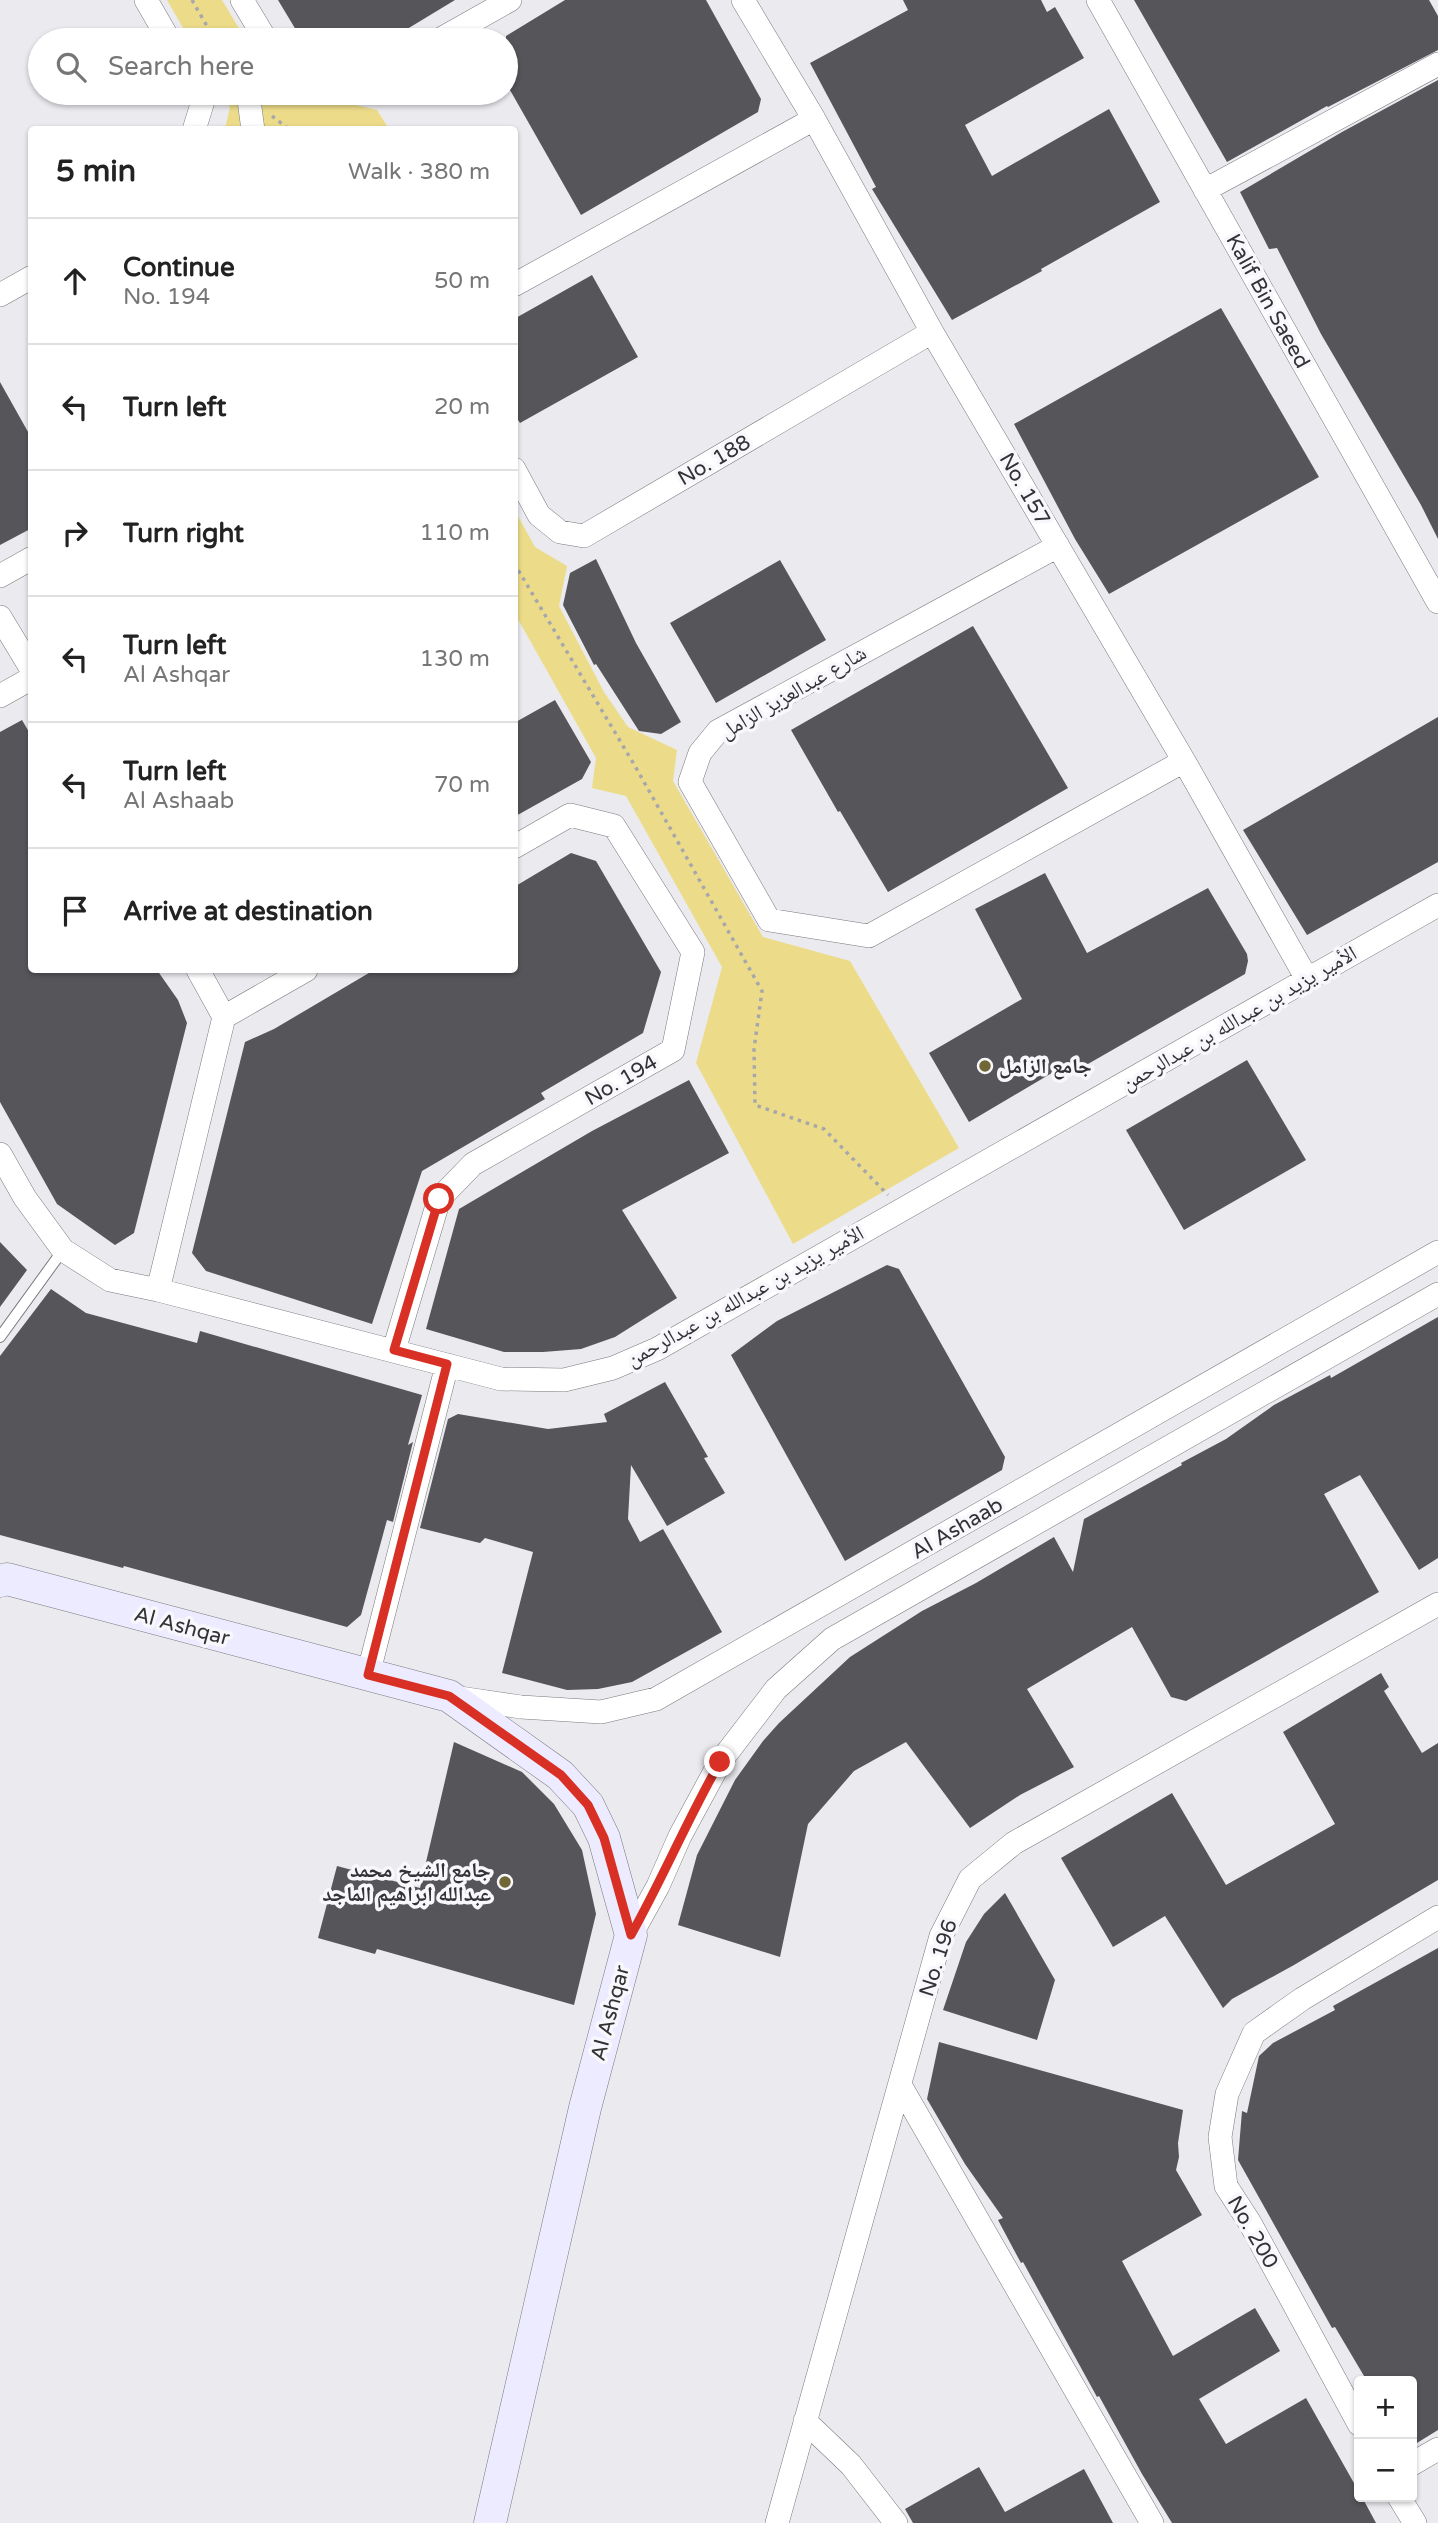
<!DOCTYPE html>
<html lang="en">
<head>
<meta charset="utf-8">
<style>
	body { margin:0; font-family:"Varela Round","Noto Naskh Arabic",sans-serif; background:#f2f2f2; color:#222 }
	.controls { position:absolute; right:21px; bottom:21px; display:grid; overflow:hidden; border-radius:7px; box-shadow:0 2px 5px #0004 }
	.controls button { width:63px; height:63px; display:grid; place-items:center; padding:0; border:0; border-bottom:2px solid #e0e0e0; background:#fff; color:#222; font:35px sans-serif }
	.stop { position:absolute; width:21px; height:21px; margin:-16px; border:5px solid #d93025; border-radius:50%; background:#fff }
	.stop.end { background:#d93025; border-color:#fff; box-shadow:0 2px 7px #0008 }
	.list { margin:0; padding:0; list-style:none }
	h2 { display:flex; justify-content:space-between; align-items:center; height:91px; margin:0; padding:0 28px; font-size:30px }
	h2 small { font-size:23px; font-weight:400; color:#767676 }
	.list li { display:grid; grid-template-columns:46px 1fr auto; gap:21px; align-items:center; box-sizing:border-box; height:126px; padding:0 28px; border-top:2px solid #e0e0e0 }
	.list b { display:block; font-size:26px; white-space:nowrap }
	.list p { margin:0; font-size:23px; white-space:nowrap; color:#767676 }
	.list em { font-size:23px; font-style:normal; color:#767676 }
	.icon { flex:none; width:38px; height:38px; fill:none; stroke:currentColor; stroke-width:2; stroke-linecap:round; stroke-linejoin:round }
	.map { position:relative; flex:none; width:1438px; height:2523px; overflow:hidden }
	.search { position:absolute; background:#fff; box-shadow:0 2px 5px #0004; left:28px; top:28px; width:490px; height:77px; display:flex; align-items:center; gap:18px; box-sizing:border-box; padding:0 24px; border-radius:38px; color:#767676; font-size:26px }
	.panel { position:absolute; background:#fff; box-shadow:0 2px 5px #0004; left:28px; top:126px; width:490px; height:847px; border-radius:7px }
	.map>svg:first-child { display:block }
</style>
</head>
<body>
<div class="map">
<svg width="1438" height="2523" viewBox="0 0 1438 2523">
	<rect width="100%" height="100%" fill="#eaeaef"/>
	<path fill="#ecdc8a" d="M167,0H222L246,40H190Z
		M221,93H305L377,110L389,129H225L230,107Z
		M515,511L535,547L567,566L559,606L604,692L628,727L677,750L673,781L763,937L850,961L959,1148L793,1244L696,1063L722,967L626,796L592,788L596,758L519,621L515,619Z"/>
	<path fill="#56565a" d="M278,0H455L389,40H302Z
		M565,0H706L761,99L758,112L581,215L506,83V36Z
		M903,0H1041L1047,12L1055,7L1084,58L965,125L992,176L1109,109L1160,202L1041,269L1042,271L952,320L872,189L876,187L810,63L908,10Z
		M1134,0H1429L1438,16V50L1328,107L1327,106L1227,162Z
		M1438,80V539L1421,505L1321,334L1277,248L1269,249L1240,192L1342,132Z
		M592,275L638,357L520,423L514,414V319Z
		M1221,308L1319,477L1109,594L1075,539L1014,424Z
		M0,382L32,439V528L0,545Z
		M596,559L636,643L681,722L661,734L639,731L596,664L594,665L563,605L570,573Z
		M780,560L826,640L716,703L670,623Z
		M973,626L1068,788L888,892L840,811L838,812L791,730Z
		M555,700L591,762L582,779L514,817V723Z
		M1438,717V862L1307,935L1243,830Z
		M22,720L32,737V970H157L178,1000L187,1023L134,1233L115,1245L57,1204L0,1102V732Z
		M571,853L596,861L661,972L643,1033L541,1093L545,1099L422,1171L372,1324L206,1271L192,1253L245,1042L274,1029L374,970H514V887Z
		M1045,873L1087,953L1208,888L1247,954L1248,961L1245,974L1067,1076L1062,1067L969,1122L929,1053L1022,999L975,909Z
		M1247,1060L1306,1160L1184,1230L1126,1130Z
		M689,1080L729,1153L622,1210L677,1298L615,1337L581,1349L543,1352H504L426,1329L459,1209L592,1131Z
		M0,1242L27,1270L0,1307Z
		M887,1265L899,1269L1005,1457L1002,1470L845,1561L731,1355L777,1321Z
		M51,1289L86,1313L197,1343L200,1331L422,1395L408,1445L413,1442L393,1522L387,1520L361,1615L347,1627L124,1566L123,1568L0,1535V1356Z
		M1438,1317V1558L1419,1570L1360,1475L1324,1494L1379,1592L1186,1701L1171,1697L1132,1627L1027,1689L1074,1767L1020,1795L970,1828L906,1742L854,1771L808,1824L780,1957L678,1925L697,1855L735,1780L763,1741L779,1723L850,1657L922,1611L976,1583L1054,1537L1073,1572L1084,1519L1182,1465L1181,1463L1226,1439L1274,1405L1330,1375L1331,1378Z
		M665,1382L708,1457L704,1458L725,1493L667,1526L631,1465L628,1519L640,1542L663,1529L722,1632L632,1682L598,1689L567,1690L502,1673L533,1552L485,1538L480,1543L420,1528L448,1419L458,1414L548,1429L607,1422L604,1414Z
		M1381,1673L1389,1687L1384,1691L1422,1753L1438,1743V1880L1294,1965L1232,1999L1223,2008L1165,1916L1113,1947L1061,1858L1172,1793L1226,1885L1335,1824L1283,1732Z
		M454,1742L522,1772L554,1804L582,1850L596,1914L574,2005L377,1949L375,1954L318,1938L337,1866L420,1888Z
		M1005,1893L1055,1980L1037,2040L943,2010L966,1942L984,1914Z
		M1438,1948V2430L1412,2446V2381H1367L1335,2327L1332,2328L1238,2160L1242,2111L1247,2113L1259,2056L1273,2043L1335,2010L1333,2006Z
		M939,2042L1183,2110L1178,2143L1179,2157L1176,2170L1202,2215L1122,2261L1173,2356L1255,2308L1280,2351L1199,2399L1226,2444L1306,2398L1359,2492V2497H1362L1376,2523H1172L1142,2474L1099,2396L1097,2397L1023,2262L1021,2263L998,2220L1003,2218L965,2164L927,2099Z
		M979,2467L1005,2512L1084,2469L1113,2523H913L905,2509Z"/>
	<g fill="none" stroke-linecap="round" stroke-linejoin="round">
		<defs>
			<path id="lane" d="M0,1337L63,1250"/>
			<path id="street" d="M146,0L169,40
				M242,0L266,40
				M743,0L814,119L932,332L1184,761L1307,979
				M1098,0L1438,602
				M439,40L510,0
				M249,100L253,130
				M194,130L203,101L198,93
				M1205,190L1438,64
				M514,285L814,119
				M0,295L32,277
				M514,469L539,515L560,532L584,536L932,332
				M1058,546L718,731L700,753L690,782L769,920L869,936L1184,761
				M0,576L32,558
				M0,617L32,670
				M0,696L32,678
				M198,970L224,1017
				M0,1154L25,1198L63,1250L110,1280L158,1290L501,1379L564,1380L613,1368L657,1349L1438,905
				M158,1290L224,1017L306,970
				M394,1350L439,1199L473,1164L673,1050L693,952L614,826L570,815L514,847
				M368,1675L447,1365
				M453,1697L521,1707L601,1712L656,1699L1438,1252
				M631,1935L658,1886L680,1836L720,1762L776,1689L832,1639L1438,1294
				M900,2085L1152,2523
				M805,2421L851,2465L896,2523
				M1359,2424L1250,2223L1226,2186L1220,2137L1227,2094L1254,2033L1302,1999L1438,1917
				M1412,2464L1438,2449
				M1399,2497L1415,2523
				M777,2523L941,1936L970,1879L1014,1843L1438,1604"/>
			<path id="secondary" d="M0,1581L7,1579L449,1696L560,1775L588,1805L604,1838L631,1935L585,2108L490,2523"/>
		</defs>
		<use href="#lane" stroke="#7a797e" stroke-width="12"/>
		<use href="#street" stroke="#7a797e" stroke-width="24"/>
		<use href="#secondary" stroke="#7a797e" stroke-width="33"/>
		<path stroke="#a7a7ab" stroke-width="3.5" stroke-dasharray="3.5 5" stroke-linecap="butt" d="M192,0L215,40
			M272,116L290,130
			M514,563L635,766L762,991L754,1049L755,1105L824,1129L888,1195"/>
		<use href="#lane" stroke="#fff" stroke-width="10"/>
		<use href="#street" stroke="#fff" stroke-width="23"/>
		<use href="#secondary" stroke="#edebff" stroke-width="32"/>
	</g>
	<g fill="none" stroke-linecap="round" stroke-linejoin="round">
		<path stroke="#d93025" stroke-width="9" d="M439,1199L394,1350L447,1364L368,1675L449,1696L561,1775L588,1805L604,1838L631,1935C663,1878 688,1818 720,1762"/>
	</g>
	<g fill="#716734" stroke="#f7f7fc" stroke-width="2.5">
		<circle cx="985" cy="1066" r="7"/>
		<circle cx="505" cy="1882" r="7"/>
	</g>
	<g text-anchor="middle" stroke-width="7" stroke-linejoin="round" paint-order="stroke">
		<g font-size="21" fill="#333335" stroke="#f7f7fc">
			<text transform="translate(1268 301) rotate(61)" y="7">Kalif Bin Saeed</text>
			<text transform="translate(714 460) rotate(-30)" y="7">No. 188</text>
			<text transform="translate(1025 489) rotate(60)" y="7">No. 157</text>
			<text transform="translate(793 692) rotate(-30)" y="7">شارع عبدالعزيز الزامل</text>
			<text transform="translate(1239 1018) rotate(-30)" y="7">الأمير يزيد بن عبدالله بن عبدالرحمن</text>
			<text transform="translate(621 1080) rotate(-30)" y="7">No. 194</text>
			<text transform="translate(745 1296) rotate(-29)" y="7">الأمير يزيد بن عبدالله بن عبدالرحمن</text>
			<text transform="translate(957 1528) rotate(-30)" y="7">Al Ashaab</text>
			<text transform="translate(182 1626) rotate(15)" y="7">Al Ashqar</text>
			<text transform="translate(938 1958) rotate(-72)" y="7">No. 196</text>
			<text transform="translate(610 2013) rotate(-75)" y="7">Al Ashqar</text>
			<text transform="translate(1253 2232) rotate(60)" y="7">No. 200</text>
		</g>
		<g font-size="21" font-weight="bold" fill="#333335" stroke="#f7f7fc" text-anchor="start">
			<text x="999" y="1073">جامع الزامل</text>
			<text x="491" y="1877" text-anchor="end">جامع الشيخ محمد<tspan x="491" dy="24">عبدالله ابراهيم الماجد</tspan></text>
		</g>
	</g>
</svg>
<div class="controls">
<button>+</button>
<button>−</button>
</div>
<div class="stop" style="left:439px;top:1199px"></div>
<div class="stop end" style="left:720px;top:1762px"></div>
<div class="search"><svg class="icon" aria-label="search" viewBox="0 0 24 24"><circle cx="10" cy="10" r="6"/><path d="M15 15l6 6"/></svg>Search here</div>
<section class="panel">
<h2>5 min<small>Walk · 380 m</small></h2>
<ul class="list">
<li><svg class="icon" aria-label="ahead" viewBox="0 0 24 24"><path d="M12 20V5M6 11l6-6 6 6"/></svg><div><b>Continue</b><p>No. 194</p></div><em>50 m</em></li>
<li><svg class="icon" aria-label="left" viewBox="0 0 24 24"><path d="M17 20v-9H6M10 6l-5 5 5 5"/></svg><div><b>Turn left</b></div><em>20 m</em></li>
<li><svg class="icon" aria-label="right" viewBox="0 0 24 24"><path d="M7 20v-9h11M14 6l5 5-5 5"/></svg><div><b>Turn right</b></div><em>110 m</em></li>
<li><svg class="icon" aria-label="left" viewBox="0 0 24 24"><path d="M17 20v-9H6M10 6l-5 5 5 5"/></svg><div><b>Turn left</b><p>Al Ashqar</p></div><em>130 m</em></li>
<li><svg class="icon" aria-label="left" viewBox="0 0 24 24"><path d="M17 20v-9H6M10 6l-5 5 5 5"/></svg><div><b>Turn left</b><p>Al Ashaab</p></div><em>70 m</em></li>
<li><svg class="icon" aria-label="arrive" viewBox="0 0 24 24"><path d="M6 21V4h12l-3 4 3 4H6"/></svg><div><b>Arrive at destination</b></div></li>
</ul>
</section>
</div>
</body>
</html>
